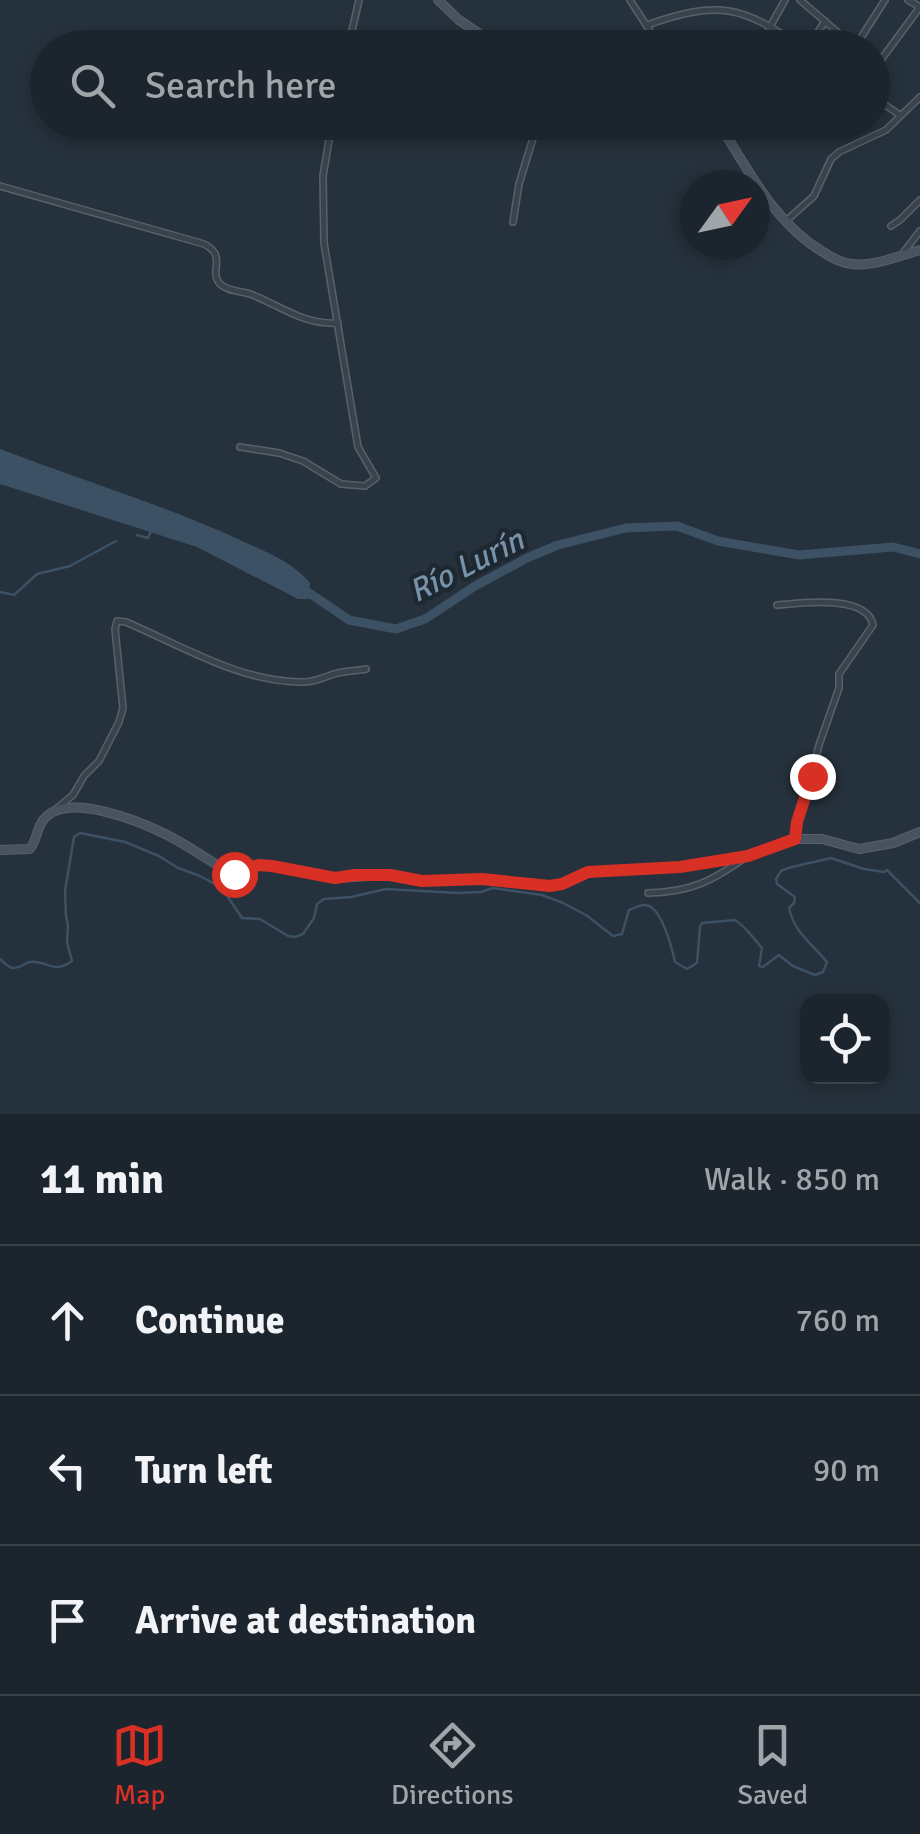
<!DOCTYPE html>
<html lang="en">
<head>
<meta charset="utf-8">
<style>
	body { margin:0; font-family:Signika,sans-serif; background:#252d35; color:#f1f3f6 }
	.controls { position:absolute; right:30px; bottom:30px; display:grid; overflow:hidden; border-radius:20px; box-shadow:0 5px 15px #0003 }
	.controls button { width:90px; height:90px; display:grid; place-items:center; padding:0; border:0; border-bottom:2px solid #3a4249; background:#1c252d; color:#f1f3f6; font:50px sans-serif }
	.compass { position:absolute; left:680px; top:170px; width:90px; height:90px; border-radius:50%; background:#1c252d; box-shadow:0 5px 15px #0003; rotate:57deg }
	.stop { position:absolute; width:30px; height:30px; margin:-22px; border:8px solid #d93025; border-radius:50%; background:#fff }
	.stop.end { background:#d93025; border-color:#fff; box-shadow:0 2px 10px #0008 }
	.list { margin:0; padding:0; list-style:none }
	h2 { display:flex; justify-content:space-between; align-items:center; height:130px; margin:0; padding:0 40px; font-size:42px }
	h2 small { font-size:32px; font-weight:400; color:#a0a5aa }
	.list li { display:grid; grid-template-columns:65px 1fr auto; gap:30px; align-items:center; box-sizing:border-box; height:150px; padding:0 40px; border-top:2px solid #3a4249 }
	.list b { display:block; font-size:38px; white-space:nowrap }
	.list em { font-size:32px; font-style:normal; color:#a0a5aa }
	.icon { flex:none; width:55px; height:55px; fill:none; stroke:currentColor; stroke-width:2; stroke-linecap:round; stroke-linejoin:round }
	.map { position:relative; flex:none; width:920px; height:1114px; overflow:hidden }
	.search { position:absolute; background:#1c252d; box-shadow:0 5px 15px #0003; left:30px; right:30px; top:30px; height:110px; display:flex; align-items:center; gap:25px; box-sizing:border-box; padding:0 35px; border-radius:55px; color:#a0a5aa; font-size:38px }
	.sheet { height:580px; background:#1c252d }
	nav { display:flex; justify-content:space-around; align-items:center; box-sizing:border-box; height:140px; border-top:2px solid #3a4249; background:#1c252d; font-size:28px; color:#a0a5aa }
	nav a { display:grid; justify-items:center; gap:5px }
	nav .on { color:#d93025 }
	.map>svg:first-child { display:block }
</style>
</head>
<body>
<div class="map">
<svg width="920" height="1114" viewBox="0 0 920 1114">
	<rect width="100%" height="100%" fill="#25313c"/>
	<path fill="#3c5164" d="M0,449C79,479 161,504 238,539C263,551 292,561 310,583L309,599H298L197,547L0,484Z"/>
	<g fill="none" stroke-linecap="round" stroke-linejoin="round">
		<path stroke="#3c5164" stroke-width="2.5" d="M137,535L148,538L151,531
			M0,592L14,595L37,574L70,566L116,541
			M0,959C5,963 8,968 14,968C22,968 23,963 30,962C48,960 53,975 72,961L67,942L68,925L66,916L65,891L74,837L80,833L125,842L159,856L178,868L200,876L222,888L242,918L260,919L288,936L295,937L303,934L314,918L317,904L324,899L351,897L386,889L458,893L481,892L493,888L542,895L563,903L586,915L613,936L622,934L629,910C632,909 641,904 645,905C661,905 672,948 675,962L687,969L697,963L700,927L702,923L735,920C744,925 755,940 762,948L759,966L763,967L779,955L793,966L815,975L823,972L827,962C812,944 794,932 789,908L794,903L795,897L777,884L776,879L781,871L788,868L831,858L864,869L884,872L887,870L920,903"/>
		<path stroke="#3c5164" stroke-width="9" d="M302,588L349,620L396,629L425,619L475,586L529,557L558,545L626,528L677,526L718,541L799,555L893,547L920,554"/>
		<defs>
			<path id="street" d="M630,0L661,48
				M800,0L856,48
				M908,0L920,7
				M647,25C719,0 741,5 803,48
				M855,47L885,0
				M348,48L359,0
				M762,48L771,25L785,0
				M808,48L825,21
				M872,72L920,7
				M872,96L900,115
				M781,122L783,125L786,122
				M0,186L204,244C228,256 208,271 220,284C227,291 241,291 250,294C280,305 302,325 338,323
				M787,220L814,196L831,159L839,152L886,130L920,97
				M513,222L519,184L538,122
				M891,226L900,220L920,200
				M903,253L920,231
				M240,447L279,453L303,461L341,484L365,486L376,478L358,447L324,243L323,176L332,122
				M777,605C801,603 867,594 873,625L839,674V688L819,745L805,802L797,822L795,839
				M56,809L73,795L84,776L99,761L119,722L123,708L115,629L117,621L126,622C182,646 242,683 304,682C315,682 324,677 334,674C344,671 355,671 366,669
				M648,893C690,892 711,882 746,857"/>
			<path id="secondary" d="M438,0L459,20L500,48
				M715,122L721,127C750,173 776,224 823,252C832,258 841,263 852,264C874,267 898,256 920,250
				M0,850L30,849C38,839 36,825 47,816C72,794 139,821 165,834C186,844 205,858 225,870L235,874L258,865L271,866L335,878L389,875L422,881L482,879L550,886L562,884L588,872L680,867L748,856L795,839H822L859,849L893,843L920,832"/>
		</defs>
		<use href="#street" stroke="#57616a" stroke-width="8"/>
		<use href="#secondary" stroke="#57616a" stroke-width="10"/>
		<use href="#street" stroke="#39434c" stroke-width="5"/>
		<use href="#secondary" stroke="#47535f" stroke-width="8"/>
	</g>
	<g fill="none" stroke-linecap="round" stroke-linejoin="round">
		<path stroke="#d93025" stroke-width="12" d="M234,874L258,865L272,866L335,878L355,875H390L422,881L482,879L550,886L562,884L588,872L680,867L748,856L795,839L797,822L812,776"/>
	</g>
	<g text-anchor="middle" stroke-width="9" stroke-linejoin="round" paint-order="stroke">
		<g font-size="32" font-style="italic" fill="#7792a9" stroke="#1e2831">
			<text transform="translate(466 565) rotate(-27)" y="11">Río Lurín</text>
		</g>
	</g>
</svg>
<div class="controls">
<button><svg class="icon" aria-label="locate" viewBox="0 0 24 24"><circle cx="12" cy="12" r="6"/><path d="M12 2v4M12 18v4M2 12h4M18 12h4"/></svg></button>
</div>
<svg class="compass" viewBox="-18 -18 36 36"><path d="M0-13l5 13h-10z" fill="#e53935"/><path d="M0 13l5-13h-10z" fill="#a0a5aa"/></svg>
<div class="stop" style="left:234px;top:874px"></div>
<div class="stop end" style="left:812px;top:776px"></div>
<div class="search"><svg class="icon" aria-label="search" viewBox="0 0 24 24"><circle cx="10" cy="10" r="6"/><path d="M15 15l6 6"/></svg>Search here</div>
</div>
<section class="sheet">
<h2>11 min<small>Walk · 850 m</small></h2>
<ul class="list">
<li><svg class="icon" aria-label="ahead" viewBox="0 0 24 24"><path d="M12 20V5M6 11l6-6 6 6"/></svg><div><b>Continue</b></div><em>760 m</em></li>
<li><svg class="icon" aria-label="left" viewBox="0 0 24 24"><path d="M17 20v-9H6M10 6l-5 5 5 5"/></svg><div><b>Turn left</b></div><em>90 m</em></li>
<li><svg class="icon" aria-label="arrive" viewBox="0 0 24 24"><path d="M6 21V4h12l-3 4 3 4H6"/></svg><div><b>Arrive at destination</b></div></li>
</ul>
</section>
<nav>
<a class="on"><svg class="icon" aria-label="map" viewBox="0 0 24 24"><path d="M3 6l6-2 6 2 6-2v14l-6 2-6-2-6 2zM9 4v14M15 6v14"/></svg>Map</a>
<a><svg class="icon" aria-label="directions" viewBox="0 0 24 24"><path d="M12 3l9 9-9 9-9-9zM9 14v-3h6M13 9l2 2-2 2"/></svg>Directions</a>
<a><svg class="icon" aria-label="saved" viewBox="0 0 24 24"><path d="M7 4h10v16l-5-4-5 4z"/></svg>Saved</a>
</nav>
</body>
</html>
